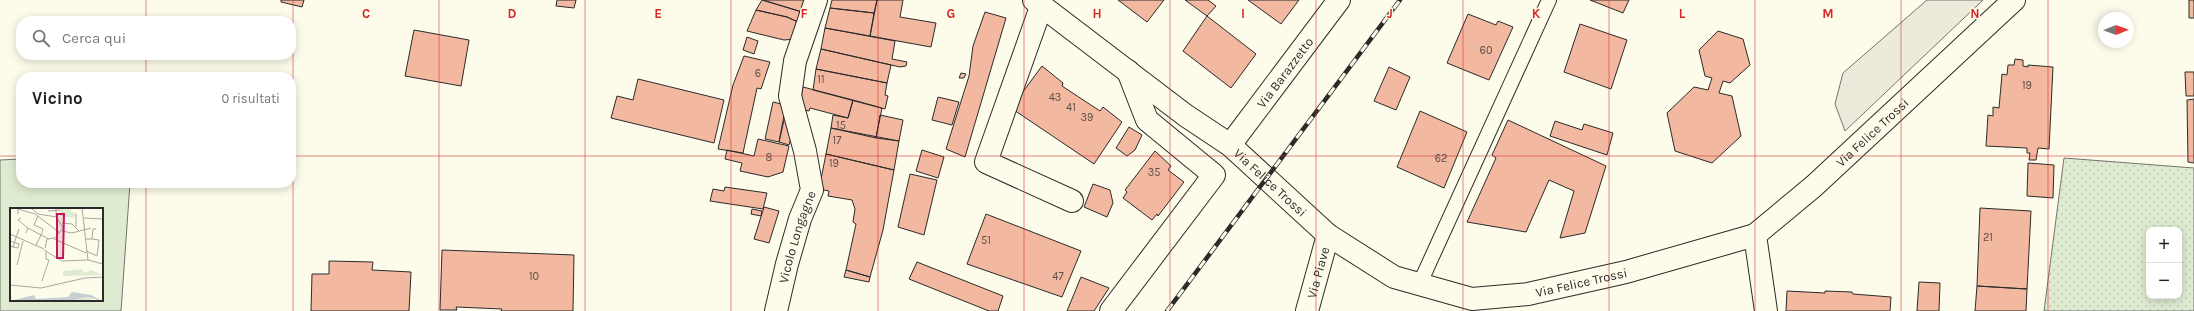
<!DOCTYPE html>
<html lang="it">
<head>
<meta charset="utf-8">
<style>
	body { margin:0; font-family:Karla,sans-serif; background:#f6f6f6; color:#222 }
	.controls { position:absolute; right:12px; bottom:12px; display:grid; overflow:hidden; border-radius:8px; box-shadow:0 2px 10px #0003 }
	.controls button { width:36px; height:36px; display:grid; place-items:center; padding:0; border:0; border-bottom:1px solid #e0e0e0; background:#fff; color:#222; font:20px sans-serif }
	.compass { position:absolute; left:2098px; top:12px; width:36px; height:36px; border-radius:50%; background:#fff; box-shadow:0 2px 10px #0003; rotate:89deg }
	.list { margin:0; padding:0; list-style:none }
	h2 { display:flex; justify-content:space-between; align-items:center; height:52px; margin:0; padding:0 16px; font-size:17px }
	h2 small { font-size:13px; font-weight:400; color:#767676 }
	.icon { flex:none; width:22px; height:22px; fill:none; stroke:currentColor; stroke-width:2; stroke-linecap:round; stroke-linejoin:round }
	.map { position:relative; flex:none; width:2194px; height:311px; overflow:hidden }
	.search { position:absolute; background:#fff; box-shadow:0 2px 10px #0003; left:16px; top:16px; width:280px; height:44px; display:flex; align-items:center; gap:10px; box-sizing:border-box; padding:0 14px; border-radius:16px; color:#767676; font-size:15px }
	.panel { position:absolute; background:#fff; box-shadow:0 2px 10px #0003; left:16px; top:72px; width:280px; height:116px; border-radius:16px }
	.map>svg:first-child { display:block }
</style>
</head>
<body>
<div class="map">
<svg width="2194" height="311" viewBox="0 0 2194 311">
	<defs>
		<pattern id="grass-dots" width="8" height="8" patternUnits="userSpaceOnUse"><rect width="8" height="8" fill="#deebd1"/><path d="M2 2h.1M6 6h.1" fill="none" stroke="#bfcab4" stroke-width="1.8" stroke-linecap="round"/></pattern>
	</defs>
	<rect width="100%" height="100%" fill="#fdfbea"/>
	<path fill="url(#grass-dots)" stroke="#74746e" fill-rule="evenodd" d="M2064,158L2194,168V311H2044ZM2149,230H2179V296H2149Z"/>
	<path fill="#deebd1" stroke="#74746e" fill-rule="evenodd" d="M21,159V183H130L121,311H0V160ZM11,209H102V300H11Z"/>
	<path fill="#eceadb" stroke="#74746e" d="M1927,0H1983L1845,131L1835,104L1843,73Z"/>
	<path fill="#f2b8a0" stroke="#2b2b2b" d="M281,0H304L302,7L281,2Z
		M557,0H576L574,8L556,6Z
		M762,0L802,12L800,23L787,17L756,10Z
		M763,0H806L802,12Z
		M832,0H877L874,13L830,8Z
		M877,0H903L900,17L936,23L931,47L870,36Z
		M1118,0H1164L1147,22Z
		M1185,0H1208L1216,6L1207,16Z
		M1248,0H1299L1281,24Z
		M1590,0H1629L1623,13Z
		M2189,0H2194V18H2189Z
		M830,8L874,13L870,36L825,28Z
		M756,10L787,17L800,23L795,39L784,40L747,31Z
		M985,12L1006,18L965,157L946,149L969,76L973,46Z
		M1468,14L1496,25L1498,21L1513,27L1489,80L1447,63Z
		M1207,16L1256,54L1231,88L1183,51Z
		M1580,24L1627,40L1611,89L1564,72Z
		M825,28L895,41L892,59L907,62L906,66L900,67L821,49Z
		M414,30L469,40L461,86L405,76Z
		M1718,31L1743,39L1750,65L1730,83L1723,81L1719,93L1732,96L1741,136L1712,163L1675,151L1667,113L1694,87L1708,90L1712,78L1705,76L1699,50Z
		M747,37L758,41L754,54L743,50Z
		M821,49L891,65L887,83L816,69Z
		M744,56L770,62L761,89L757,88L743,153L718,149L733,85Z
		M2015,59L2023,60V66L2028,67V65L2053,67L2049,149L2038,148L2036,160H2029L2030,153H2027V148L1986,146L1988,115L1993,116V107L1999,108L2002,74L2007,75L2008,65H2014Z
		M1042,66L1063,83L1062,86L1100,111L1103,107L1122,122L1094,164L1011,108Z
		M1389,67L1410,77L1396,110L1374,101Z
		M816,69L887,83L885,95L888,96L885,109L813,90Z
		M2185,72H2194V96H2186Z
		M961,73L966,74L964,78H959Z
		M638,79L724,100L714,143L611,118L617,96L633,100Z
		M803,87L853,100L848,118L810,108L809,111L804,110L801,98Z
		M938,97L959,102L952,125L932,120Z
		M2194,99V163L2188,162L2187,100Z
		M853,100L882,108L876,138L831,128L833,115L848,118Z
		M773,102L786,105L779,142L765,139Z
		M1420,111L1467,132L1444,188L1397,167Z
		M880,115L903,120L899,141L876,138Z
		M784,120L795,123L789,145L779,142Z
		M1508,120L1606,166L1585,233L1560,238L1574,191L1549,180L1526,232L1467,222L1496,158L1492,155Z
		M1555,121L1582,130L1584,124L1613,133L1607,155L1550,136Z
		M1129,127L1142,135L1135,150L1127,156L1116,148Z
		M831,128L899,141L894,170L826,154Z
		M758,139L789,146L783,172L768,177L740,171L742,163L725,159L727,150L754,156Z
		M922,150L944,157L938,178L916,171Z
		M1155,151L1171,166L1168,170L1184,182L1158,216L1157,214L1152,220L1123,198L1127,192L1125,190Z
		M826,154L894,170L883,230L870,277L846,270L856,224L853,222L855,209L852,200L828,196L829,191L819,189Z
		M2028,163L2054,165L2053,198L2027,196Z
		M910,174L937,180L924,235L898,227Z
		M1093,184L1110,190L1113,203L1107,217L1084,207Z
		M725,187L767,193L763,209L710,201L713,189L724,191Z
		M764,207L779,211L769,243L754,239Z
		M1980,208L2031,211L2027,289L1977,286Z
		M752,209L762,211L761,216L751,214Z
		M986,214L1081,251L1062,297L967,264Z
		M442,250L574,255L573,311H501L502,309L456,307L457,310H440Z
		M329,261L373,262L372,270L411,272L409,311H311L312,274H329Z
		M917,262L1003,296L998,311H989L909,279Z
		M846,270L870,277L869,282L844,277Z
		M1081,277L1109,288L1094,311H1067Z
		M1919,282L1940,283L1939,311H1917Z
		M1977,286L2027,289L2026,311H1975Z
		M1787,291L1825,293V291L1852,292L1853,294L1891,297L1890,311H1786Z"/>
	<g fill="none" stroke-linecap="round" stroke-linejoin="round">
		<defs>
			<path id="service" d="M1420,283L1549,0"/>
			<g id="minor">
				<path id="s1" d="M1034,0L1185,115L1230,145L1328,235L1394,277L1472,299L1528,294L1626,272L1755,235L1814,186L2014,0"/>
				<path d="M1041,7L986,162L1072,201"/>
				<path id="s2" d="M1230,145L1339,0"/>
				<path d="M1755,235L1766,311"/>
				<path id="s3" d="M776,311L787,264L800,219L812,190L805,151L790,96L795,61L816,0"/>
				<path d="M1111,311L1214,175L1147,120L1128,71"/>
				<path id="s4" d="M1307,311L1328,235"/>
			</g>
		</defs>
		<use href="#service" stroke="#2b2b2b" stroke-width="16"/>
		<use href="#minor" stroke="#2b2b2b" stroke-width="24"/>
		<use href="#service" stroke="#fdfbea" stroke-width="14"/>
		<use href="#minor" stroke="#fdfbea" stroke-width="22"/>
		<defs>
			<path id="rail" d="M1167,311L1400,0"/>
		</defs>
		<use href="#rail" stroke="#2b2b2b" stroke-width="4.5"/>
		<use href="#rail" stroke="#fdfbea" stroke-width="3" stroke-dasharray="9" stroke-linecap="butt"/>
	</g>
	<path fill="none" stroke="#d62828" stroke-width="1" stroke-opacity="0.55" d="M146,0V21M293,0V311M439,0V311M585,0V311M731,0V311M878,0V311M1024,0V311M1170,0V311M1316,0V311M1463,0V311M1609,0V311M1755,0V311M1901,0V311M2048,0V311M146,55V77M0,156H21M291,156H2194M146,183V311"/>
	<g text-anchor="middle" stroke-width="3" stroke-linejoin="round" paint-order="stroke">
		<g font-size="11" fill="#5d4e48">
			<text x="1486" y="54">60</text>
			<text x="758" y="77">6</text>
			<text x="821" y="83">11</text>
			<text x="2027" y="89">19</text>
			<text x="1055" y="101">43</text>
			<text x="1071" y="111">41</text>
			<text x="1087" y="121">39</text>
			<text x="841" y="129">15</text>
			<text x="837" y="144">17</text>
			<text x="769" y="161">8</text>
			<text x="1441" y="162">62</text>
			<text x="834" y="167">19</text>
			<text x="1154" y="176">35</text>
			<text x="1988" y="241">21</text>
			<text x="986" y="244">51</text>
			<text x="534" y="280">10</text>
			<text x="1058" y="280">47</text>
		</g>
		<g font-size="13" fill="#2b2b2b" stroke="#fdfbea">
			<text dy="5" stroke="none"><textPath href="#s2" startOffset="91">Via Barazzetto</textPath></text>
			<text dy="5" stroke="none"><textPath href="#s1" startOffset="983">Via Felice Trossi</textPath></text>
			<text dy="5" stroke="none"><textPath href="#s1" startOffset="299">Via Felice Trossi</textPath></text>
			<text dy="5" stroke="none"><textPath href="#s3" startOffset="77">Vicolo Longagne</textPath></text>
			<text dy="5" stroke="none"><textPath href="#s4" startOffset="40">Via Piave</textPath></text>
			<text dy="5" stroke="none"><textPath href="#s1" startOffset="647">Via Felice Trossi</textPath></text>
		</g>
	</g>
	<g transform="translate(10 208)">
		<rect width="93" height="93" fill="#fdfbea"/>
		<path d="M50,0H61V4L66,5L64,10L50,8ZM72,61L75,65L81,62L93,67L53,68V63Z" fill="#deebd1"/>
		<path d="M77,89L85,93H32L64,92Z" fill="#deebd1"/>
		<path d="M62,84L81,87L93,93L77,89L64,92L0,93L24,87L26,91L58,89Z" fill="#c7d0d0"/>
		<path fill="none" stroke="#a9a89e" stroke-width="1" d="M21,0L28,6L47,9M72,0L78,52M38,3L50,2M8,6V1L25,6L50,25M11,10L8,12L18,20M74,10L93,11M52,15L62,16L69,23M66,19V6M52,23L62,25L81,20M16,25L18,20L31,27L32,25L33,21L24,17L28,8M0,26L34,41M44,31L76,45M76,31H82L83,21H86M0,33L9,36L8,40L3,39M26,37L31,27L39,31M0,38L3,39L9,21M35,40L37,31L45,30L53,20L46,8V0M34,42L52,53L78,52L93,56M76,43L87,48L89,32L82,31M7,57L13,33M32,73L39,52L36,51V44M0,77L31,80L75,70L93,69"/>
		<path fill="#c2185b" fill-opacity="0.15" stroke="#c2185b" stroke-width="2" d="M47,6H54L53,50H47Z"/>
		<rect width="93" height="93" fill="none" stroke="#2b2b2b" stroke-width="2"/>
	</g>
	<g font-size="13" text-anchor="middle" font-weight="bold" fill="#d62828" stroke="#fdfbea" stroke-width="3" stroke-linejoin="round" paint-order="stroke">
		<text x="366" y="18">C</text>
		<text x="512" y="18">D</text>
		<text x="658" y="18">E</text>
		<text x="804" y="18">F</text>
		<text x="951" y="18">G</text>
		<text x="1097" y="18">H</text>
		<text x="1243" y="18">I</text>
		<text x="1390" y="18">J</text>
		<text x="1536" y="18">K</text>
		<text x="1682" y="18">L</text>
		<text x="1828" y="18">M</text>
		<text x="1975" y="18">N</text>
	</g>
</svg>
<div class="controls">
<button>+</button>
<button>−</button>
</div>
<svg class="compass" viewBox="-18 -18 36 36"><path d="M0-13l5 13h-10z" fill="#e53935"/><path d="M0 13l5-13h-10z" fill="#767676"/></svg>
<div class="search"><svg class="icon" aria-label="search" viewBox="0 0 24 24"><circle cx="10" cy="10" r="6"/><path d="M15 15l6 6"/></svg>Cerca qui</div>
<section class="panel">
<h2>Vicino<small>0 risultati</small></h2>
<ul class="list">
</ul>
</section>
</div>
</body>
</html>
